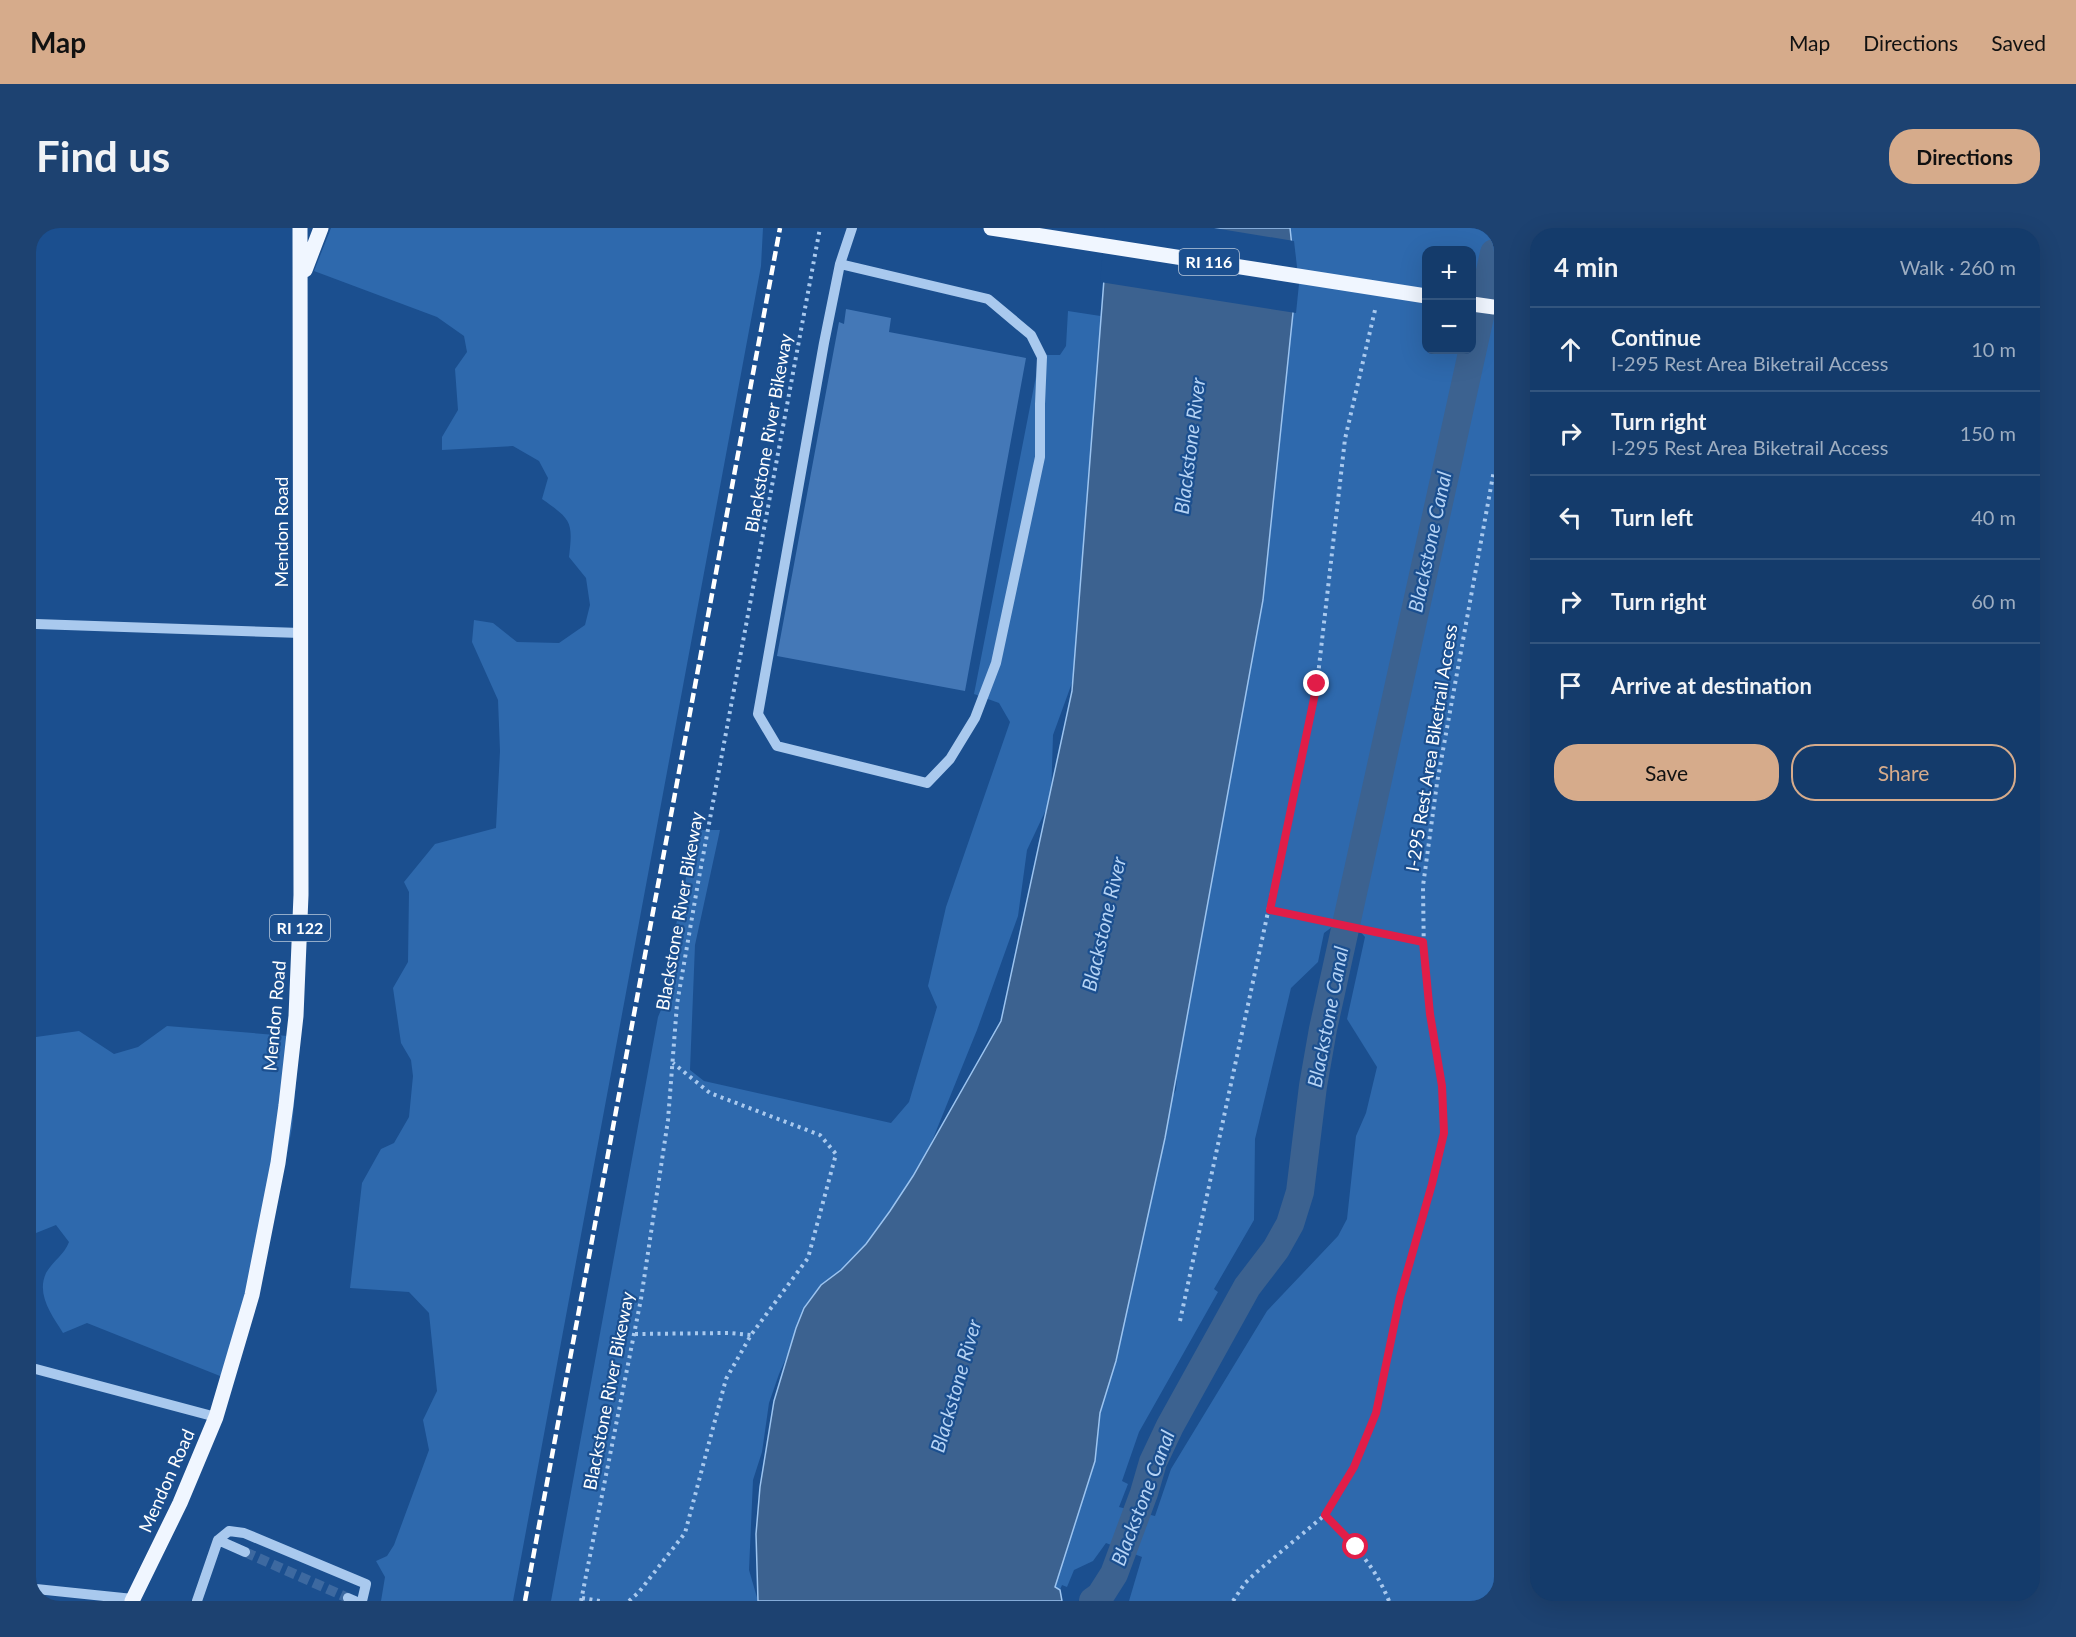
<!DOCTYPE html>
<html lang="en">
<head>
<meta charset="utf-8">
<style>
	body { margin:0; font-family:Lato,sans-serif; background:#1d4271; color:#f1f3f6 }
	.controls { position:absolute; right:18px; top:18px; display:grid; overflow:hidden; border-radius:12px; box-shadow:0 6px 24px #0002 }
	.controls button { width:54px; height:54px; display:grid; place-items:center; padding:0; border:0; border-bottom:2px solid #33557e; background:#143b6b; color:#f1f3f6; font:30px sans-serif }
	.stop { position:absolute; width:18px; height:18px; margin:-14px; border:4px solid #e11d48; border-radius:50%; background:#fff }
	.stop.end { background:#e11d48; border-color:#fff; box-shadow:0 2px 6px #0008 }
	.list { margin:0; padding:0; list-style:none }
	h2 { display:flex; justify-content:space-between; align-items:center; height:78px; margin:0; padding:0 24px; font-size:26px }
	h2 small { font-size:20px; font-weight:400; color:#9dadc1 }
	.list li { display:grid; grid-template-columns:39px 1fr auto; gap:18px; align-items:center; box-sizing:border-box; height:84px; padding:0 24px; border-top:2px solid #33557e }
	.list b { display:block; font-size:22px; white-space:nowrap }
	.list p { margin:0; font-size:20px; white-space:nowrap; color:#9dadc1 }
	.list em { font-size:20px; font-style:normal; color:#9dadc1 }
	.actions { display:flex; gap:12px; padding:18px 24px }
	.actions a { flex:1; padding:14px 0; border:2px solid #d6ab8b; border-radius:24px; text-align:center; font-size:21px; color:#d6ab8b }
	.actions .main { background:#d6ab8b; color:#111 }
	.icon { flex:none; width:33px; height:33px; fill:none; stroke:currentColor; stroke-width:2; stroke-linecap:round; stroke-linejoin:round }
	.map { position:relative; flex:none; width:1458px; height:1373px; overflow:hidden; border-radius:24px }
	header { display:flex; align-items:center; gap:36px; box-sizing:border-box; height:84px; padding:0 30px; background:#d6ab8b; color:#111 }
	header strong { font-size:28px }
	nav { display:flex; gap:33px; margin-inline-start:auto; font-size:21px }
	.intro { display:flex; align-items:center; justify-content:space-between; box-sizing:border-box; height:144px; padding:0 36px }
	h1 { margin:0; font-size:42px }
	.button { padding:15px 27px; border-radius:24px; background:#d6ab8b; color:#111; font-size:21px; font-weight:700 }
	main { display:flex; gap:36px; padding:0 36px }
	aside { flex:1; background:#143b6b; border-radius:24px; box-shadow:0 6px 24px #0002 }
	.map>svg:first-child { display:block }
</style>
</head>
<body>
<header>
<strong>Map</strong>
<nav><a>Map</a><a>Directions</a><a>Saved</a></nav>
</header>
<div class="intro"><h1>Find us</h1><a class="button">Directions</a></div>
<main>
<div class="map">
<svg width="1458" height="1373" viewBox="0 0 1458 1373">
	<rect width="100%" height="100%" fill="#1b4f8f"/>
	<path fill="#2e69ad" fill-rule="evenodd" d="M295,0H727L725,38L477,1373H345L349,1349L340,1333L351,1328L358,1317L393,1222L387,1192L401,1163L393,1085L373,1064L314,1060L326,955L345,921L358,915L373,889L377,848L375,832L365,815L357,760L372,734L373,664L368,654L399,616L460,600L464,523L462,472L436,414L438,392L457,395L481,414L523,415L549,397L554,377L550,350L533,329C537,294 536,292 506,271L512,250L503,233L477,218L406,222V209L422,182L419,141L431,124L428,108L401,89L278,43Z
		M1239,0H1458V1373H1093L1106,1329L1070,1315L1057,1333L1038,1342L1031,1359L1026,1357L1024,1362L1019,1360L1045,1275L1064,1185L1080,1133L1127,884L1140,862L1158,623ZM1390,22H1436V122H1390ZM1311,688L1329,709L1311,791L1341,839L1330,885L1320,908L1311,991L1302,1008L1231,1083L1135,1241L1119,1288L1083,1279L1092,1256L1086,1253L1103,1204L1182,1064L1178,1061L1218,992L1219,911L1255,760L1282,734L1288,705Z
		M1032,83L1071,89L1049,419L1017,507L1015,571L991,622L982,688L941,802L877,960L846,1006L770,1085L743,1146L733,1175L726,1224L717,1252L713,1342L722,1373H515L622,789L633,763L635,721L660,602H684L659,717L654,842L668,853L855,895L873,874L901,779L892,758L910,679L974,494L963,475L938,466L1000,148L1002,127H1024L1030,118Z
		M131,798L264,809L256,900L230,1031L190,1152L184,1148L51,1095L27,1105C16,1087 0,1067 10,1045C17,1033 28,1027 33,1014L20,997L0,1005V809L43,803L78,826L102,819Z"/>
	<path fill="#3c6290" stroke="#9cc4f0" stroke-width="1.5" d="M1072,0H1254L1260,56L1227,372L1129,910L1080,1133L1064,1185L1059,1233L1019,1359L1024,1362L1026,1373H722L720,1306L724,1259L738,1173L760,1100L768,1080L785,1057L805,1042L830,1016L854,983L877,948L965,793L1036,463Z"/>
	<path fill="#1b4f8f" d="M1069,0H1178L1258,13L1263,56L1260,85L1064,54Z"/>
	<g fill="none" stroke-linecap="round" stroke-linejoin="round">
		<path stroke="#3c6290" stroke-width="28" d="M1057,1373L1064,1368L1078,1346L1108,1265L1117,1234L1134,1198L1211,1059L1240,1021L1254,996L1264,964L1277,858L1287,801L1458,25"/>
	</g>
	<path fill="#4478b7" d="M810,81L855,90L853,104L990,130L929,463L741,428L803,94L808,96Z"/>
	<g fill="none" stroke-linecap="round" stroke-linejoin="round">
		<path stroke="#3d69a0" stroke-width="10" stroke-dasharray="10 5" stroke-linecap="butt" d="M209,1324L312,1370"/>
		<path stroke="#a9c9ee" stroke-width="4" stroke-dasharray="3 4.5" stroke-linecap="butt" d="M1234,682L1387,714
			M1144,1093L1281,456L1309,211L1339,82
			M599,1106L693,1105L715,1107
			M1289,1287C1317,1317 1337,1334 1353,1373
			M546,1370L564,1373
			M545,1373L605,1071L632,892L641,776L662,655L784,0
			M593,1373L603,1364L649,1305L690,1151L715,1107L772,1030L800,926L784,907L674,865L637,835
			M1197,1373L1209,1355L1223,1342L1289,1287L1318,1239L1340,1185L1364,1069L1401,937L1408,905V875L1388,733L1387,658L1401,555L1458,242"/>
		<path stroke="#a9c9ee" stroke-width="10" d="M804,36L952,71L995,107L1006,129L1004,176V229L960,435L939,490L914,531L891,555L741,518L722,486L788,115L804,36L816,0
			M0,396L265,405
			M0,1141L180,1189
			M182,1312L209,1324
			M0,1361L97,1371
			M312,1370L319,1373
			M161,1373L182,1312L193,1303L208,1305L330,1356L326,1373"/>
		<path stroke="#f0f6ff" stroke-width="15" d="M269,42L285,0
			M1436,76L1458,79
			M96,1373L144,1275L180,1189L216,1067L242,935L250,877L260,788L265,667L264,0"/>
		<path stroke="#fff" stroke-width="4.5" stroke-dasharray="10 4.5" stroke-linecap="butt" d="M489,1373L744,0"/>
		<path stroke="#f0f6ff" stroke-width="15" d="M955,0L1390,68"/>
	</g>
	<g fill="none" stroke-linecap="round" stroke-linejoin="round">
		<path stroke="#e11d48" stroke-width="8" d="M1281,456L1234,682L1387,714L1394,786L1406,858L1408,905L1396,956L1364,1069L1340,1185L1318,1239L1289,1287L1320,1319"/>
	</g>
	<g text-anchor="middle" stroke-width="4.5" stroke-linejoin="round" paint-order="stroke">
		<g fill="#1b4f8f" stroke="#bbcadd" stroke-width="1.5">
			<rect x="1143" y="21" width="60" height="26" rx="4.5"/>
			<rect x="234" y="687" width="60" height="26" rx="4.5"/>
		</g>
		<g font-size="16" font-weight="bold" fill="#fff">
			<text x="1173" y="40">RI 116</text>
			<text x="264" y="706">RI 122</text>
		</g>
		<g font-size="18" fill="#fff" stroke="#1b4f8f">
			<text transform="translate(733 205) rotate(-80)" y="6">Blackstone River Bikeway</text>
			<text transform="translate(246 304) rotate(-90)" y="6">Mendon Road</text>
			<text transform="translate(1396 520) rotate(-81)" y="6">I-295 Rest Area Biketrail Access</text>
			<text transform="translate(644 683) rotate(-80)" y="6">Blackstone River Bikeway</text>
			<text transform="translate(239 788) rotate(-85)" y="6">Mendon Road</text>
			<text transform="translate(573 1163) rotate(-79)" y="6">Blackstone River Bikeway</text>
			<text transform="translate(131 1253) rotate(-66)" y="6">Mendon Road</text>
		</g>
		<g font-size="20" font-style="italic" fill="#b5d3f5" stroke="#1b4f8f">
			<text transform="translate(1154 218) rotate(-83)" y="7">Blackstone River</text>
			<text transform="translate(1394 314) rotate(-78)" y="7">Blackstone Canal</text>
			<text transform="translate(1068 696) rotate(-77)" y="7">Blackstone River</text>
			<text transform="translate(1292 789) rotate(-79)" y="7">Blackstone Canal</text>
			<text transform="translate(920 1158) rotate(-74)" y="7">Blackstone River</text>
			<text transform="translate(1107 1270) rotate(-69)" y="7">Blackstone Canal</text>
		</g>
	</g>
</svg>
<div class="controls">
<button>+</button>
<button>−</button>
</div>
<div class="stop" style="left:1320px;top:1319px"></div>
<div class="stop end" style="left:1281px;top:456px"></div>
</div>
<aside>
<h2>4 min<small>Walk · 260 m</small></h2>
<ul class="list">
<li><svg class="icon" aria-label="ahead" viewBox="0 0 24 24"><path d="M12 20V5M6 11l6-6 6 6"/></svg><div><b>Continue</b><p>I-295 Rest Area Biketrail Access</p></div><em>10 m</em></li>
<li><svg class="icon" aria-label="right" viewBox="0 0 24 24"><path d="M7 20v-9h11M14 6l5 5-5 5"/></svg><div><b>Turn right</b><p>I-295 Rest Area Biketrail Access</p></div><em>150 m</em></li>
<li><svg class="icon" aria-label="left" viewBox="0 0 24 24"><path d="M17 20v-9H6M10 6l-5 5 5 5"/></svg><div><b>Turn left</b></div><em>40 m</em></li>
<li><svg class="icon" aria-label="right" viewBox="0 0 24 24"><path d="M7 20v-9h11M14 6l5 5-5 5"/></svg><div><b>Turn right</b></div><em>60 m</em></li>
<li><svg class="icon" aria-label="arrive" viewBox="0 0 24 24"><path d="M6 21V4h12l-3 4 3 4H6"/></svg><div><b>Arrive at destination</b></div></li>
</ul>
<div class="actions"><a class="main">Save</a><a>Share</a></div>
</aside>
</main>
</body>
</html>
